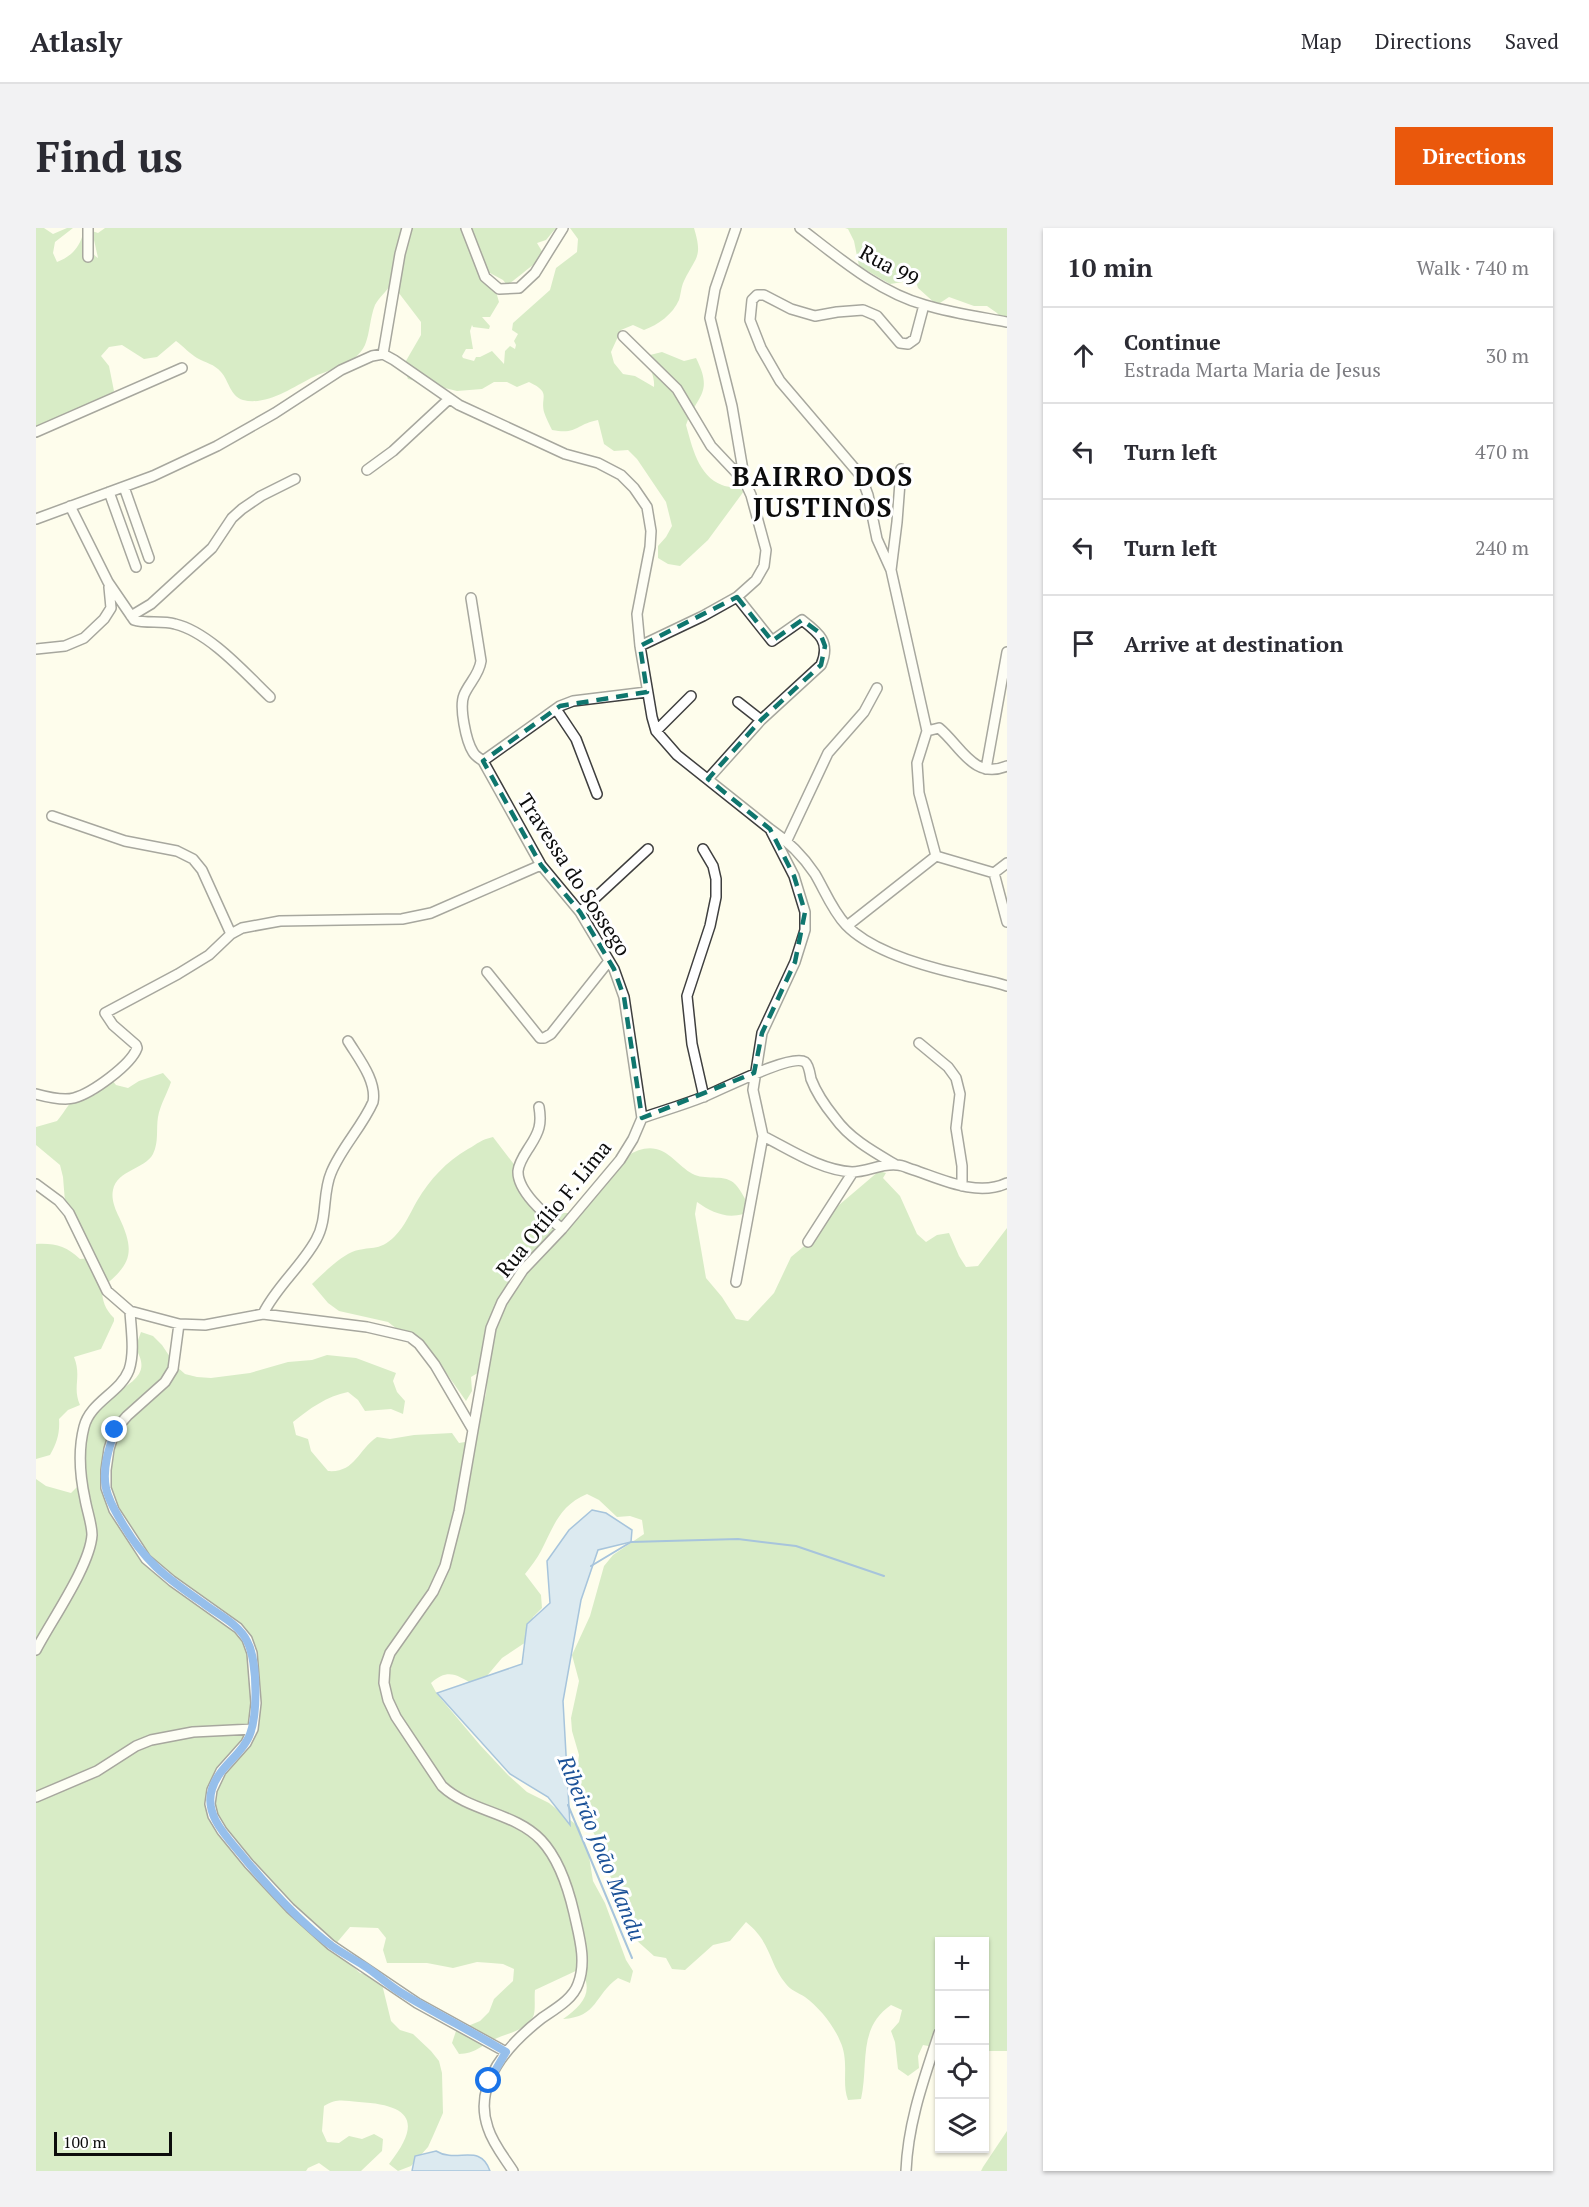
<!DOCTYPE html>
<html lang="en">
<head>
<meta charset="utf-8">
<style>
	body { margin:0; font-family:"PT Serif",serif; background:#f2f2f3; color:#2b2b33 }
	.controls { position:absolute; right:18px; bottom:18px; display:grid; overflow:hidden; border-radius:0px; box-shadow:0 2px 4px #0004 }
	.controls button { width:54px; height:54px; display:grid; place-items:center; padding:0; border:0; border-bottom:2px solid #e1e1e2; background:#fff; color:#2b2b33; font:30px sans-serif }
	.scale { position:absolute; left:18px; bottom:15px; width:118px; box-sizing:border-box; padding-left:6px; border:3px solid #0c0c0c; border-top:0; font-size:16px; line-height:21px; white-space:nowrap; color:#0c0c0c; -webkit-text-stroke:4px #fff; paint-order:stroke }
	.stop { position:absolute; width:18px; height:18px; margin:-14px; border:4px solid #1a73e8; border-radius:50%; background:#fff }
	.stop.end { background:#1a73e8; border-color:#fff; box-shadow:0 2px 6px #0008 }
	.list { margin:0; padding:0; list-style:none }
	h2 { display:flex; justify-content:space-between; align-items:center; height:78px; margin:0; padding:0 24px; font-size:26px }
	h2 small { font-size:20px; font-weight:400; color:#7c7c81 }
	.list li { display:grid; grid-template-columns:39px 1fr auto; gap:18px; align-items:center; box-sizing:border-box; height:96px; padding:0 24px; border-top:2px solid #e1e1e2 }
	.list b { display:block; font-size:22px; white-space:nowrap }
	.list p { margin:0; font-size:20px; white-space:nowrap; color:#7c7c81 }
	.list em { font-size:20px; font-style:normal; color:#7c7c81 }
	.icon { flex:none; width:33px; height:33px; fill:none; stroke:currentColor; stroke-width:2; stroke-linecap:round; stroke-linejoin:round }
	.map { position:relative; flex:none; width:971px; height:1943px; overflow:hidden; border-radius:0px }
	header { display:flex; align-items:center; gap:36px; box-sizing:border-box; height:84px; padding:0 30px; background:#fff; border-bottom:2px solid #e1e1e2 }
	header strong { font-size:28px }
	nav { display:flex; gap:33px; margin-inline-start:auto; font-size:21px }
	.intro { display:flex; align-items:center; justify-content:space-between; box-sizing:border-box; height:144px; padding:0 36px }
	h1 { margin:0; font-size:42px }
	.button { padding:15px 27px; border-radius:0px; background:#ea580c; color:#fff; font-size:21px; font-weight:700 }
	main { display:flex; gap:36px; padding:0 36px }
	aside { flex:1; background:#fff; border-radius:0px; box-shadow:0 2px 4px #0004 }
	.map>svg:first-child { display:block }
</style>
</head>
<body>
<header>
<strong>Atlasly</strong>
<nav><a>Map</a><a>Directions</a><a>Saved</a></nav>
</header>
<div class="intro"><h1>Find us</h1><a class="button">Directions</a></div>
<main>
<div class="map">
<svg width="971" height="1943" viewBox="0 0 971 1943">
	<rect width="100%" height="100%" fill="#fefdec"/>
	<path fill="#acd798" d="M0,0H8L17,6L31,0H37L19,14L17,25L21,34C34,29 42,21 46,9C53,15 54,25 62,30L56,3L62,5L69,0H520L510,12L501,15L510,30C495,36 485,48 471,57L467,52L452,44L459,60L463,74L454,89H446L454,98L453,101L437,99L436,97L434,103L437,121H430L426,128L427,130L438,133L440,129H444L456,123L468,136L469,123L474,118L479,121L480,117L478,113L482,106L476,102L477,95L514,62L520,40L541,24L542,11L534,0H658C667,30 660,28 648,53C645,59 645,66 643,72C637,86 622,97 608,102L597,97L585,102L575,124L578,135L587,146L599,148L618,159C619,146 612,142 614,127L626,124L648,133L660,130C678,166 661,166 650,197C656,218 662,248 686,257C693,260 700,258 708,263L672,312L644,338L632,336L622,330V318L630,309L636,298L630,274L601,231L592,222L578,223L568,216L562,192C540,196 542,207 516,202C513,196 510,190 508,184C504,168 516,165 493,154L481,159L471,154H458L446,161L421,163L372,151L367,138L385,107V94L356,56C351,62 343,70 339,77C334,89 334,105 329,117C319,138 293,141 275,150C256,160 230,178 207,172C194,168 193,153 185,144C178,136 170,135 161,130C154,126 147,118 140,113L121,129L108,131L86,117L73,119L65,128L73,138L78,163L70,173L0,206Z
		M809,0H971V97L961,85L951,78H938L913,69L901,77L882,60L878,48L867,54L854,56L823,38L818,13L812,1Z
		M127,845L135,854C131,866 124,877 122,889C120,901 123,914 117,926C109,941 81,942 77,962C75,971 79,981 83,989C100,1025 95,1036 66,1060C66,1073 69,1081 78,1090V1093L65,1121L38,1129C46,1149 36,1159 44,1177L32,1182L23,1191C24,1205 21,1215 14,1227L0,1231V1016C19,1015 30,1018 44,1031L56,1030L29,974L27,949L24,937L0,917V899L21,893C35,877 34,865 59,867L76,852L80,857L92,860L103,853Z
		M457,909L480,939L483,953L499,972L521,985H533C556,966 587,914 620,921C635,924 645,941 659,947C671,952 690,946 699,956C704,961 708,969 712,976L707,986C690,991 675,984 661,974L659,986L670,1050L686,1069L700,1091L712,1093L738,1065L755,1029L784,1005L788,993L796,983L843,943L850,945L847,950L864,968L881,1006L890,1014L901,1007L913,1005L923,1028L930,1039L942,1038L971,1000V1823H949L948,1714H903V1820L887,1817L882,1828L883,1840L872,1848L862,1841L859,1814L855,1803L863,1794L866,1782L855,1777C821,1800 833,1837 825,1871L812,1872C805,1854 814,1834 804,1813C798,1798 783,1779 769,1769C763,1765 754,1762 750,1756C732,1734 736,1715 710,1694L694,1713L677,1717L649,1742L636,1741L630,1730L618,1728L599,1711L594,1686L571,1642L564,1616L557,1604L556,1598L542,1577L538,1566L543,1527L536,1503L535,1490L543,1453L536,1427L554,1388L568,1338L577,1327L608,1306L606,1292L594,1288L581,1289L563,1272L551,1266C523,1278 518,1298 505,1323C501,1331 495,1338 489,1346L505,1367L506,1380L497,1389L490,1414L466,1430L450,1449L438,1457C421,1447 412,1440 395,1455L401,1466L444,1517L472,1547L491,1564L513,1575L543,1599L553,1628L557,1653L569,1675L590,1732L597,1743L594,1755L582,1750C558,1767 562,1789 527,1791C547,1777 559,1763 544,1741L499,1762C498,1770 500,1783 497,1789C487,1804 471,1805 457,1812C443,1819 440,1825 423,1826L416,1815L420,1803L444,1793L453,1784L458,1771L477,1753L478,1741L467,1736L455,1735L441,1734L417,1740L391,1735H351L347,1722L350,1710L342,1700L314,1699L298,1718L305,1728L324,1745L336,1748L346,1756L355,1793L364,1802L377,1806L395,1823L403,1833L406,1845L407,1885L397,1908L392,1919L375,1938L362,1943L353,1936C387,1893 374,1877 323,1874C307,1873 302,1870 288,1878L286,1903L291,1914L303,1915L313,1908L326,1911L338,1906L347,1911L346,1923L325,1943H294L283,1935L272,1940L270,1943H0V1251L10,1258L35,1265L44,1256L49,1193C58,1184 67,1174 77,1167C96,1154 116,1145 99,1120L105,1104L117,1108L126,1117L140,1138L149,1146L161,1149L175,1150L214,1145L252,1134L276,1132L291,1127L320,1130L360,1145L357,1153L361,1164L369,1173L367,1186L355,1181L329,1183L322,1172L312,1164C291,1168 273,1181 257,1194L260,1207L272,1211L275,1223L292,1243C319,1245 321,1223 341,1209L354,1211L378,1207L416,1205L423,1215L435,1213L450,1166L451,1154L445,1143L435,1149L436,1163L430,1173L401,1132L352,1094L303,1083L292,1075L276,1056C288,1045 301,1031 316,1024C334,1017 342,1025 359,1008C369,998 374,985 381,973C394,951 410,934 432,921C443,915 444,912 457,909Z
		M971,1903V1943H945L947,1939Z"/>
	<path fill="#b3d3f3" stroke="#3e7fc7" stroke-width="1.5" d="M556,1282L570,1285L596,1302L595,1314L562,1322L545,1372L527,1473L534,1597L512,1569L474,1546L401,1465L486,1436L491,1396L514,1375L511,1333L533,1302Z
		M400,1923C421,1936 444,1914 454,1943H376L379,1928Z"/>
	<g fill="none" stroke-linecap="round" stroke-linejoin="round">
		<path stroke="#3e7fc7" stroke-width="2" d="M555,1338L595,1314L702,1311L760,1318L848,1348
			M532,1577L596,1730"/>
		<defs>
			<path id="minor" d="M52,0V29
				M430,0L449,49L463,61L483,60L499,45L527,0
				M764,0C802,29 842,64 889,77C916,85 944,89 971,94
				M888,77L879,111L872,116L864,115L841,88L827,82L801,84L779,88L755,81L728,67H721L716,72L714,92L725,120L744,153L825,248L832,267L841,311L855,342L891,503L881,535L883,565L900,628
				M587,108L641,161L675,218L709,254
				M347,126L364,26L371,0
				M0,204L146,140
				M331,242L357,223L413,171
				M88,259L113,330
				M73,264L100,339
				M34,278L72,354L98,392C110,396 126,392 139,396C173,404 209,445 234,469
				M0,291L117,248L181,218L239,185L305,142L336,128L347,126L358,132L423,177L529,226L562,235L585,247L598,260L611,279L615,303L614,319L601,386L604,418L616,489L620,503L641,527L734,601C752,613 767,628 779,646C789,663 796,682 810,697C836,724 891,739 927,747C941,751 957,753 971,758
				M855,342L861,294L865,241
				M435,370L445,433C443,447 433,455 428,467C423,479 430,513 437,524C439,528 443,530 447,533L505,637L544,684L578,741L588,769L606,890L597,911L584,932L526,1001L487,1042L466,1074L455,1100L437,1202
				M95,388L115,376L176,320L196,290L206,281L225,268L259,251
				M604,418L667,388L701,369L720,352L728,338L730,322L715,267L709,254L696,178L674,90L679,61L700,0
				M0,421L29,418L48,410L68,391L75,380L73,359
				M702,474L725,492
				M520,481L540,511L561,566
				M620,503L655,468
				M891,503L903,500C925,518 937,552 971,538
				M447,533L524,478L537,473L611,464
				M950,541L971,424
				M672,551L725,492L785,437C795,414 783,405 766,392L736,413L701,369
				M16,588L89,613L141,623L157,631L166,642L195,706
				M735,603L758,648L769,684V702L759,734L726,805L717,862L727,908C755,922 784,942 816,944C831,944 846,935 861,937C867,937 873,941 878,942C907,952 942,969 971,955
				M751,612L792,525L828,484L841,460
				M667,621L677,638L680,651V669L674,698L651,768L656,816L668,869
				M900,628L958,645L971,694
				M958,645L971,635
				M544,684L612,621
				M811,698L900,628
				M451,744L504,810H508L515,806L573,733
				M883,815L912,839L920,850L924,866L920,900L926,938V958
				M0,866C11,869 27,873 38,870C56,865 95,837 101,820L100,817L77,797L69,785L142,746L173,727L195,706L206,700L244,693L366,691L395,685L505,637
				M503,879C506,896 503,904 494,918C489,926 483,934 482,943C481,964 512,989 526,1001
				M606,890C626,883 647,877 667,869C683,863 755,825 769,834C773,837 774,846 775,851C780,864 790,879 799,890C814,911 838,924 860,937
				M0,956L23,973L33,985L71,1063L94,1083L143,1096L169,1097L227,1086L331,1099L374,1109L383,1116L399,1137L437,1202L423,1283L409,1338L397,1364L354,1425L349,1439L348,1455L352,1472L360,1489L406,1558C434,1584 478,1584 505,1612C523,1631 532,1659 538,1685C543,1708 551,1733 542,1756C537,1771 519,1781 506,1790C474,1815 436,1855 452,1900C457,1916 468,1929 477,1943
				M772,1014L817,944
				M700,1054L727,908
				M227,1086C240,1059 265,1039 280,1012C292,991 286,966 295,945C305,920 326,899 337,874C341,853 323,831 312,813
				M143,1096L137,1141L129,1154L91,1188L79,1202L73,1221L70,1242V1260L78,1282L110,1331L136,1353L202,1400L211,1411L216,1425L220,1475L217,1501L210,1515L185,1543L176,1562L174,1576L177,1588L186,1603L213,1636L254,1680L295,1717L381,1775L470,1824
				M0,1422C15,1393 54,1338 56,1307C56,1296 51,1283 49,1271C44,1248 42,1222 48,1199C54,1174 84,1165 93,1142C99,1124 95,1102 94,1083
				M0,1569L61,1543L100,1518L115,1512L157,1504L217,1501
				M870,1943C872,1894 888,1851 903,1805"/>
		</defs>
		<use href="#minor" stroke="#3f3f3f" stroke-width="12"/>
		<use href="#minor" stroke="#fff" stroke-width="9"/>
	</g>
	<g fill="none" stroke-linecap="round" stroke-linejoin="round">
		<path stroke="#1a73e8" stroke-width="8" d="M79,1202C73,1220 66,1241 70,1260C72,1271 79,1283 85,1293C108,1333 129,1349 167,1375C181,1386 203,1396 211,1413C222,1433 223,1495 210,1514C200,1531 182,1541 176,1561C168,1586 189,1607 204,1625C231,1658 262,1693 296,1718C306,1725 317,1731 327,1737C340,1745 351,1756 364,1764C398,1785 435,1803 470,1824L453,1853"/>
	</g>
	<path d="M0 0H971V1943H0ZM701,369L736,413L766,392L784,405L789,418L785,437L725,492L672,551L734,601L758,648L769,684L759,734L726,805L718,845L606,890L588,769L578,741L544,684L505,637L447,533L524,478L611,464L604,418Z" fill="#fefdec" fill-opacity=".55" fill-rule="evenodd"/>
	<path fill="none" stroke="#0f766e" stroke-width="4.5" stroke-dasharray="12 8" stroke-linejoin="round" d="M701,369L736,413L766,392L784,405L789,418L785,437L725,492L672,551L734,601L758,648L769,684L759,734L726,805L718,845L606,890L588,769L578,741L544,684L505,637L447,533L524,478L611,464L604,418Z"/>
	<g text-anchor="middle" stroke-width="6" stroke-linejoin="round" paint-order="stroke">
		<g font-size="21" fill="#0c0c0c" stroke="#fff">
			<text transform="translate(853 38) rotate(29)" y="7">Rua 99</text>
			<text transform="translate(538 647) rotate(57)" y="7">Travessa do Sossego</text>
			<text transform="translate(518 981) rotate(-51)" y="7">Rua Otílio F. Lima</text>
		</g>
		<g font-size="22" font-style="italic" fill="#1c5298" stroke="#fff">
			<text transform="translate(566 1620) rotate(68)" y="8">Ribeirão João Mandu</text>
		</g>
		<g font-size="27" font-weight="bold" letter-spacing="1.5" fill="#0c0c0c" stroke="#fff">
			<text x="787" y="258">BAIRRO DOS<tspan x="787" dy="31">JUSTINOS</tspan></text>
		</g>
	</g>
</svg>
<div class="controls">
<button>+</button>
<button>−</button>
<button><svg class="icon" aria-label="locate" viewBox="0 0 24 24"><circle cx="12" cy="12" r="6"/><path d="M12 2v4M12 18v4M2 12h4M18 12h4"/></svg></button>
<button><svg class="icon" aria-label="layers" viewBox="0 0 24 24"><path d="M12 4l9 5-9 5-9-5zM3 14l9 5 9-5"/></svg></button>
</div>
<div class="scale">100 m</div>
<div class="stop" style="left:453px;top:1853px"></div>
<div class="stop end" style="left:79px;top:1202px"></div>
</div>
<aside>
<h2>10 min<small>Walk · 740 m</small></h2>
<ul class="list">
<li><svg class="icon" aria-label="ahead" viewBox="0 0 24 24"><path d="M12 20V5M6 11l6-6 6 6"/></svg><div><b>Continue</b><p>Estrada Marta Maria de Jesus</p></div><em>30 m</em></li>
<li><svg class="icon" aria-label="left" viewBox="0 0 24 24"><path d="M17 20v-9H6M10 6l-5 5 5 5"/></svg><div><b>Turn left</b></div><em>470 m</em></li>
<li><svg class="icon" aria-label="left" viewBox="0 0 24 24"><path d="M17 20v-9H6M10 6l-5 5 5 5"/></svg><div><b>Turn left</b></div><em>240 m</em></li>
<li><svg class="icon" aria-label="arrive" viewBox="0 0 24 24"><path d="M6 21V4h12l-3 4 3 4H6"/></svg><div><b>Arrive at destination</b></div></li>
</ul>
</aside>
</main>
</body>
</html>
